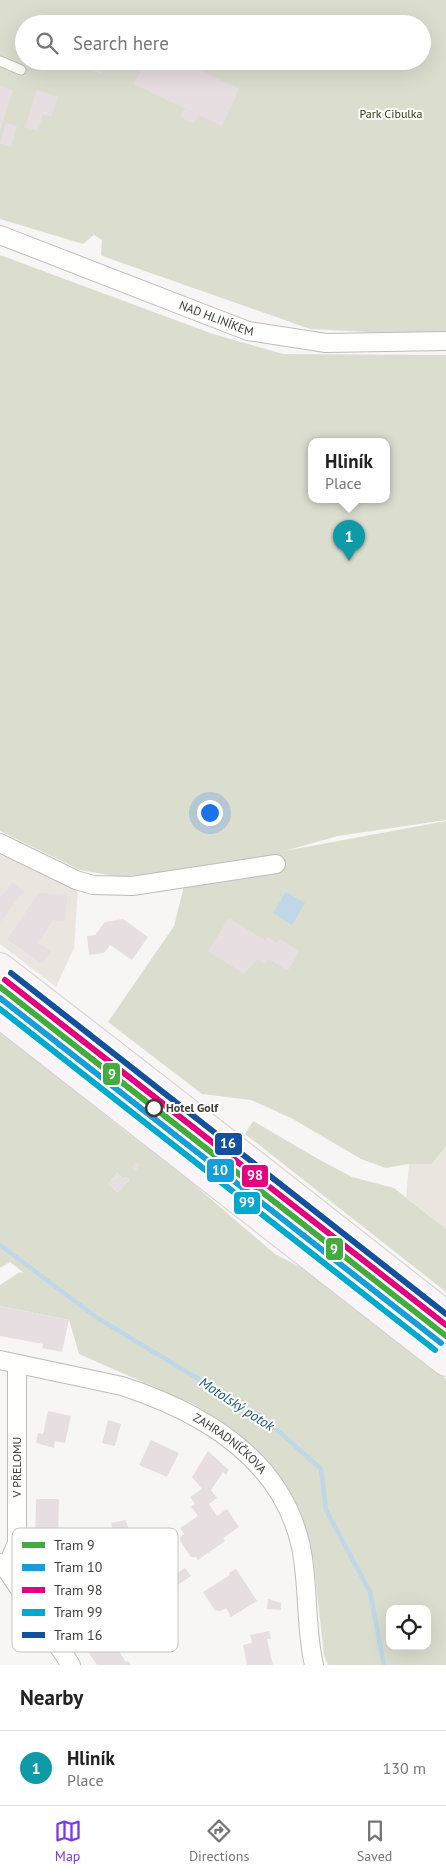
<!DOCTYPE html>
<html lang="en">
<head>
<meta charset="utf-8">
<style>
	body { margin:0; font-family:"PT Sans",sans-serif; background:#f2f2f2; color:#222 }
	.controls { position:absolute; right:15px; bottom:15px; display:grid; overflow:hidden; border-radius:10px; box-shadow:0 5px 20px #0002 }
	.controls button { width:45px; height:45px; display:grid; place-items:center; padding:0; border:0; border-bottom:1px solid #e0e0e0; background:#fff; color:#222; font:25px sans-serif }
	.you { position:absolute; left:209px; top:812px; width:18px; height:18px; margin:-12px; border:4px solid #fff; border-radius:50%; background:#1a73e8; box-shadow:0 0 0 8px #1a73e833 }
	.badge { display:grid; place-items:center; width:32px; height:32px; border-radius:50%; background:#7c3aed; color:#fff; font-size:16px; font-weight:700 }
	.pin { position:absolute; translate:-50% -41px; filter:drop-shadow(0 1px 2px #0008) }
	.pin::after { content:''; position:absolute; top:26px; width:18px; height:15px; background:inherit; clip-path:polygon(0 0,100% 0,50% 100%) }
	.popup { position:absolute; left:308px; top:438px; width:82px; height:65px; box-sizing:border-box; display:grid; place-content:center; border-radius:10px; background:#fff; filter:drop-shadow(0 1px 4px #0005); font-size:16px; white-space:nowrap; color:#767676 }
	.popup b { font-size:19px; color:#222 }
	.popup::after { content:''; position:absolute; left:50%; top:100%; margin-left:-10px; border:10px solid transparent; border-top-color:#fff }
	.list { margin:0; padding:0; list-style:none }
	h2 { display:flex; justify-content:space-between; align-items:center; height:65px; margin:0; padding:0 20px; font-size:21px }
	h2 small { font-size:16px; font-weight:400; color:#767676 }
	.list li { display:grid; grid-template-columns:32px 1fr auto; gap:15px; align-items:center; box-sizing:border-box; height:75px; padding:0 20px; border-top:1px solid #e0e0e0 }
	.list b { display:block; font-size:19px; white-space:nowrap }
	.list p { margin:0; font-size:16px; white-space:nowrap; color:#767676 }
	.list em { font-size:16px; font-style:normal; color:#767676 }
	.icon { flex:none; width:28px; height:28px; fill:none; stroke:currentColor; stroke-width:2; stroke-linecap:round; stroke-linejoin:round }
	.map { position:relative; flex:none; width:446px; height:1665px; overflow:hidden }
	.search { position:absolute; background:#fff; box-shadow:0 5px 20px #0002; left:15px; right:15px; top:15px; height:55px; display:flex; align-items:center; gap:12px; box-sizing:border-box; padding:0 18px; border-radius:28px; color:#767676; font-size:19px }
	.sheet { height:140px; background:#fff }
	nav { display:flex; justify-content:space-around; align-items:center; box-sizing:border-box; height:70px; border-top:1px solid #e0e0e0; background:#fff; font-size:14px; color:#767676 }
	nav a { display:grid; justify-items:center; gap:2px }
	nav .on { color:#7c3aed }
	.map>svg:first-child { display:block }
</style>
</head>
<body>
<div class="map">
<svg width="446" height="1665" viewBox="0 0 446 1665">
	<rect width="100%" height="100%" fill="#f8f6f4"/>
	<path fill="#eae5df" d="M0,850L78,889L74,948L56,987L0,944Z
		M0,981L446,1328V1350L0,1005Z
		M446,1146V1229L406,1197L409,1164H432Z"/>
	<path fill="#dbdecf" fill-rule="evenodd" d="M0,0H446V332H366L310,329L105,257L101,255L102,240L94,235L83,244L0,219ZM24,24H422V61H24Z
		M0,255L213,334L283,354L446,355V820L338,836L284,851L446,821V1146L432,1164H409L386,1168L361,1159L293,1119L251,1100L202,1094L108,1022L174,926L188,870L119,877L80,870L0,831ZM312,442H386V500H312Z
		M0,1031L125,1131L176,1169L275,1254L306,1270L446,1379V1665H328L324,1655L313,1558L291,1496L256,1449L228,1426L195,1405L79,1354L69,1320L0,1306V1285L20,1272L24,1273L10,1262L0,1268ZM117,1173L124,1179L126,1177L129,1180L118,1192L108,1184ZM390,1609H427V1646H390Z
		M253,1121L320,1160L352,1177L394,1188L446,1229V1292L245,1134Z"/>
	<path fill="#bfd7e7" d="M286,892L305,903L292,925L273,913Z"/>
	<g fill="none" stroke-linecap="round" stroke-linejoin="round">
		<path stroke="#bfd7e7" stroke-width="4.5" d="M0,1245L96,1317L265,1419L321,1469L326,1510L370,1592L384,1665"/>
	</g>
	<path fill="#e6dee1" d="M23,19L24,21L31,23L24,24V33L19,31Z
		M63,61H105L101,74Z
		M107,61H117L114,69L105,66Z
		M146,61H182L239,89L222,126L198,115L194,124L180,117L184,109L196,114L134,84Z
		M0,86L13,90L0,131Z
		M37,90L58,97L51,117L43,114L38,131L25,127Z
		M6,123L17,126L11,147L0,143Z
		M13,882L24,891L0,922V898Z
		M39,893L67,895L65,921L53,920L38,943L51,951L42,964L7,939Z
		M229,918L266,941L268,937L277,943L280,939L299,951L289,969L286,970L269,959L265,964L257,959L244,974L208,951Z
		M123,919L148,937L132,960L110,945L104,953L89,955L87,936L95,935L105,922Z
		M136,1162L140,1165L135,1172L131,1167Z
		M117,1173L124,1179L126,1177L129,1180L118,1192L108,1184Z
		M0,1306L69,1320L62,1352L42,1348L43,1344L0,1336Z
		M48,1411L71,1416L65,1443L55,1441L54,1448L36,1443L38,1433L43,1434Z
		M108,1420L121,1424L115,1446L102,1443Z
		M151,1440L179,1453L167,1477L139,1465Z
		M208,1451L229,1470L226,1475L223,1472L211,1490L217,1498L209,1504L217,1516L227,1509L239,1527L223,1538L225,1541L198,1560L196,1557H191L180,1541V1537L184,1534L180,1528L198,1516L191,1507L195,1504L190,1497L202,1489L192,1477Z
		M36,1499H59L58,1540H48V1544H38V1540H35Z
		M126,1520L129,1531L114,1535L111,1523Z
		M62,1563L75,1582L71,1585L87,1608L67,1621L52,1598L56,1595L43,1576Z
		M172,1565L178,1573L185,1568L191,1576L175,1587L164,1571Z
		M236,1569L257,1601L231,1617L226,1608L219,1612L218,1610L215,1611L203,1592L230,1575L229,1573Z
		M268,1599L281,1603V1610L267,1609Z
		M269,1631L271,1639H267L273,1665H247L243,1645L252,1643L250,1635Z
		M110,1634L118,1645L116,1647L126,1662L128,1661L131,1665H97L87,1650Z"/>
	<g fill="none" stroke-linecap="round" stroke-linejoin="round">
		<defs>
			<path id="lane" d="M0,61L21,70"/>
			<g id="street">
				<path id="s1" d="M0,235L248,331L326,343L446,341"/>
				<path d="M0,843L76,880L93,885L132,886L276,864"/>
				<path id="s2" d="M0,1360L122,1386C202,1412 282,1459 301,1547C309,1586 305,1626 314,1665"/>
				<path d="M0,1563L6,1569L71,1665"/>
				<path d="M6,1569L17,1543V1364"/>
			</g>
			<path id="primary" d="M0,967L163,1093L446,1315
				M0,1014L446,1362"/>
		</defs>
		<use href="#lane" stroke="#bdbcbb" stroke-width="11"/>
		<use href="#street" stroke="#bdbcbb" stroke-width="20"/>
		<use href="#primary" stroke="#d2d1d0" stroke-width="30"/>
		<use href="#lane" stroke="#fefefd" stroke-width="9"/>
		<use href="#street" stroke="#fefefd" stroke-width="18"/>
		<use href="#primary" stroke="#f9f4f5" stroke-width="28"/>
		<defs>
			<path id="tram-1" d="M0,987L446,1336"/>
			<path id="tram-2" d="M0,998L441,1343"/>
			<path id="tram-3" d="M5,980L446,1325"/>
			<path id="tram-4" d="M0,1009L435,1350"/>
			<path id="tram-5" d="M11,973L446,1314"/>
		</defs>
		<use href="#tram-1" stroke="#fff" stroke-width="10"/>
		<use href="#tram-2" stroke="#fff" stroke-width="10"/>
		<use href="#tram-3" stroke="#fff" stroke-width="10"/>
		<use href="#tram-4" stroke="#fff" stroke-width="10"/>
		<use href="#tram-5" stroke="#fff" stroke-width="10"/>
		<use href="#tram-1" stroke="#43ac3c" stroke-width="6"/>
		<use href="#tram-2" stroke="#179ed8" stroke-width="6"/>
		<use href="#tram-3" stroke="#e5007d" stroke-width="6"/>
		<use href="#tram-4" stroke="#00a9ce" stroke-width="6"/>
		<use href="#tram-5" stroke="#13519c" stroke-width="6"/>
	</g>
	<circle fill="#fff" stroke="#3c3b3a" stroke-width="2.5" cx="154" cy="1108" r="8"/>
	<g text-anchor="middle" stroke-width="4" stroke-linejoin="round" paint-order="stroke">
		<g font-size="12" fill="#32380c" stroke="#fff">
			<text x="391" y="118">Park Cibulka</text>
		</g>
		<g font-size="12" fill="#3c3b3a" stroke="#fff">
			<text dy="4" stroke="none"><textPath href="#s1" startOffset="232">NAD HLINÍKEM</textPath></text>
			<text dy="4" stroke="none"><textPath href="#s2" startOffset="248">ZAHRADNÍČKOVA</textPath></text>
			<text transform="translate(17 1467) rotate(-90)" y="4">V PŘELOMU</text>
		</g>
		<g font-size="12" font-weight="bold" fill="#3c3b3a" stroke="#fff" text-anchor="start">
			<text x="166" y="1112">Hotel Golf</text>
		</g>
		<g font-size="14" font-style="italic" fill="#155273" stroke="#fff">
			<text transform="translate(237 1404) rotate(33)" y="5">Motolský potok</text>
		</g>
	</g>
	<rect x="12" y="1528" width="166" height="124" rx="8" fill="#fff" stroke="#c4c4c4" stroke-width="1"/>
	<rect x="22" y="1542" width="23" height="6" fill="#43ac3c"/>
	<rect x="22" y="1564" width="23" height="7" fill="#179ed8"/>
	<rect x="22" y="1587" width="23" height="6" fill="#e5007d"/>
	<rect x="22" y="1609" width="23" height="7" fill="#00a9ce"/>
	<rect x="22" y="1632" width="23" height="6" fill="#13519c"/>
	<g font-size="14" fill="#3c3b3a">
		<text x="54" y="1550">Tram 9</text>
		<text x="54" y="1572">Tram 10</text>
		<text x="54" y="1595">Tram 98</text>
		<text x="54" y="1617">Tram 99</text>
		<text x="54" y="1640">Tram 16</text>
	</g>
	<g stroke="#fff" stroke-width="2">
		<rect x="102" y="1062" width="19" height="24" rx="5" fill="#43ac3c"/>
		<rect x="214" y="1132" width="29" height="24" rx="5" fill="#13519c"/>
		<rect x="206" y="1158" width="29" height="25" rx="5" fill="#179ed8"/>
		<rect x="241" y="1164" width="28" height="24" rx="5" fill="#e5007d"/>
		<rect x="233" y="1191" width="28" height="24" rx="5" fill="#00a9ce"/>
		<rect x="325" y="1237" width="19" height="24" rx="5" fill="#43ac3c"/>
	</g>
	<g font-size="14" text-anchor="middle" font-weight="bold" fill="#fff">
		<text x="112" y="1079">9</text>
		<text x="228" y="1148">16</text>
		<text x="220" y="1175">10</text>
		<text x="255" y="1180">98</text>
		<text x="247" y="1207">99</text>
		<text x="334" y="1254">9</text>
	</g>
</svg>
<div class="controls">
<button><svg class="icon" aria-label="locate" viewBox="0 0 24 24"><circle cx="12" cy="12" r="6"/><path d="M12 2v4M12 18v4M2 12h4M18 12h4"/></svg></button>
</div>
<div class="you"></div>
<div class="pin badge" style="left:349px;top:561px;background:#0f9aa8">1</div>
<div class="popup"><b>Hliník</b>Place</div>
<div class="search"><svg class="icon" aria-label="search" viewBox="0 0 24 24"><circle cx="10" cy="10" r="6"/><path d="M15 15l6 6"/></svg>Search here</div>
</div>
<section class="sheet">
<h2>Nearby<small></small></h2>
<ul class="list">
<li><span class="badge" style="background:#0f9aa8">1</span><div><b>Hliník</b><p>Place</p></div><em>130 m</em></li>
</ul>
</section>
<nav>
<a class="on"><svg class="icon" aria-label="map" viewBox="0 0 24 24"><path d="M3 6l6-2 6 2 6-2v14l-6 2-6-2-6 2zM9 4v14M15 6v14"/></svg>Map</a>
<a><svg class="icon" aria-label="directions" viewBox="0 0 24 24"><path d="M12 3l9 9-9 9-9-9zM9 14v-3h6M13 9l2 2-2 2"/></svg>Directions</a>
<a><svg class="icon" aria-label="saved" viewBox="0 0 24 24"><path d="M7 4h10v16l-5-4-5 4z"/></svg>Saved</a>
</nav>
</body>
</html>
